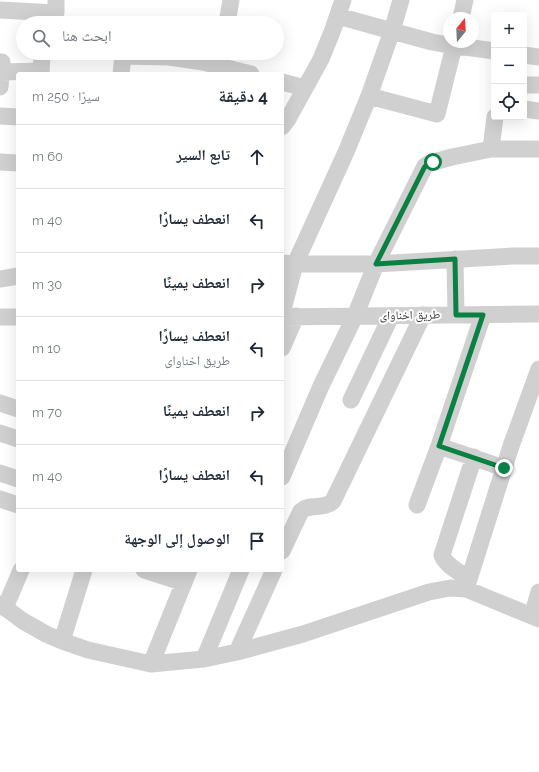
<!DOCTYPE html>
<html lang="ar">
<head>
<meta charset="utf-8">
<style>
	body { margin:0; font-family:Raleway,"Noto Naskh Arabic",sans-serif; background:#f6f6f7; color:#1f2937; direction:rtl }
	.controls { position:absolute; right:12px; top:12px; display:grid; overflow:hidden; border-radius:4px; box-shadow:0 4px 16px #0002 }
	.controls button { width:36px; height:36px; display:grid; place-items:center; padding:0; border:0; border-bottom:1px solid #e0e1e3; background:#fff; color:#1f2937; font:20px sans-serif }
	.compass { position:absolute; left:443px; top:12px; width:36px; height:36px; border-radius:50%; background:#fff; box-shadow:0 4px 16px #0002; rotate:18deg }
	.stop { position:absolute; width:12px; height:12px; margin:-9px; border:3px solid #0b8043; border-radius:50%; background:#fff }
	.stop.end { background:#0b8043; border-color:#fff; box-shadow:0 1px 4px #0008 }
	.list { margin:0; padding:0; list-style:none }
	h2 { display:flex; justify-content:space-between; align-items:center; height:52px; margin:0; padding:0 16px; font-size:17px }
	h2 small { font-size:13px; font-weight:400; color:#747a83 }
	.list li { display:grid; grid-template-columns:26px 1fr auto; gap:12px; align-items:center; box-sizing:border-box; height:64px; padding:0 16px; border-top:1px solid #e0e1e3 }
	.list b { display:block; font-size:15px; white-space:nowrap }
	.list p { margin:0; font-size:13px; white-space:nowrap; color:#747a83 }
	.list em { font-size:13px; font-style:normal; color:#747a83 }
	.icon { flex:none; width:22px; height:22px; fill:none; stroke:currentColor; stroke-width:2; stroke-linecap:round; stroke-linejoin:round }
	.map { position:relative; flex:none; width:539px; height:772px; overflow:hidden; direction:ltr }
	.search { position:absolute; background:#fff; box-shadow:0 4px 16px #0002; left:16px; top:16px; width:268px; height:44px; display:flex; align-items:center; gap:10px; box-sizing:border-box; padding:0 14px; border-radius:22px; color:#747a83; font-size:15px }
	.panel { position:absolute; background:#fff; box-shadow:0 4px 16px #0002; left:16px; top:72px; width:268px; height:500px; border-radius:4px; direction:rtl }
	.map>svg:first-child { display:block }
</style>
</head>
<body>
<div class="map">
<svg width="539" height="772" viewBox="0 0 539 772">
	<rect width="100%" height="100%" fill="#fff"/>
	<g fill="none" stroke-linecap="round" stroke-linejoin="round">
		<path stroke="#d0d0d0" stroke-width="17" d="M0,10L56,13V0
			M338,16L392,31L432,42L454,46L473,48L494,51
			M461,18L465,0
			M227,23L231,0
			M524,55L539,57
			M1,72L41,71
			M41,74L42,53
			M121,74L123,56L169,57L203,62L251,74
			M282,82L305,88
			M524,85H539
			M0,87L2,65V62H0
			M369,96L437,114L455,42
			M524,109L539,111
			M0,116L18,117
			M282,127L288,119L321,59L332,32L343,0
			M491,149L495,117
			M0,162L18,163
			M455,259L456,315
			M282,263L295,264H376L514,256H539
			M0,279L18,276
			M282,313L295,264L346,152L369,96L392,31L401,0
			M0,317H18
			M282,317L539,314
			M282,348L296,316
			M351,400L391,316
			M0,403L18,409
			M0,433L18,439
			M439,446L504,468
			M0,473L18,479
			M282,477L321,386L355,316L376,264L425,166L430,163L452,157L491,149H539
			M0,499L18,505
			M417,505L439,446L483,315
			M282,551L301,511C310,503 325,510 333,501L423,315
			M144,570L184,583
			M469,579C461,573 444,564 442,555L474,457
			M466,589L511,446L539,369
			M0,604L23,621L46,634L62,641L88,650L151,664L204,659L237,652L303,634L429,592L450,588L466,589L539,619
			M5,608L21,570
			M532,616L539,592
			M62,641L84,570
			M237,652L274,570
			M204,659L241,570
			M151,664L189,570"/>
	</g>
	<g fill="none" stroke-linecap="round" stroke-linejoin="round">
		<path stroke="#0b8043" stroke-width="5" d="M433,162L427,164L424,168L376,264L455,259L456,315H483L439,446L504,468"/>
	</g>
	<g text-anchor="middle" stroke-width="4" stroke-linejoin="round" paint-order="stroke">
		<g font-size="12" fill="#333" stroke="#fff">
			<text transform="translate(410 315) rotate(-1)" y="4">طريق اخناواى</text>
		</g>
	</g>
</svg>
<div class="controls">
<button>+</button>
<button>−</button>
<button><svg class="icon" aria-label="locate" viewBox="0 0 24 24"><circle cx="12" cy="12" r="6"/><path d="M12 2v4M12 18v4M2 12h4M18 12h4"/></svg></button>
</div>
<svg class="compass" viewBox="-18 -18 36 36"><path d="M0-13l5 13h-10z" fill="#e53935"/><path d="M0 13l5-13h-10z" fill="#747a83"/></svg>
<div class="stop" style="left:433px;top:162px"></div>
<div class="stop end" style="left:504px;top:468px"></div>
<div class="search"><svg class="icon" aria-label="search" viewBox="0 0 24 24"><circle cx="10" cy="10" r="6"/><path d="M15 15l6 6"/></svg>ابحث هنا</div>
<section class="panel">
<h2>4 دقيقة<small>سيرًا · 250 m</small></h2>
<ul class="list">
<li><svg class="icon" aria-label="ahead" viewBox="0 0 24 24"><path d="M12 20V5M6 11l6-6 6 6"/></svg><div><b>تابع السير</b></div><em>60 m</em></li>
<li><svg class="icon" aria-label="left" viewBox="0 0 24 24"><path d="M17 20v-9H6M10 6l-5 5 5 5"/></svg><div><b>انعطف يسارًا</b></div><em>40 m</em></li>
<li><svg class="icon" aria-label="right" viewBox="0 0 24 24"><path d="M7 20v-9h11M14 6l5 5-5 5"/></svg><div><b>انعطف يمينًا</b></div><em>30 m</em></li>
<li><svg class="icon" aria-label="left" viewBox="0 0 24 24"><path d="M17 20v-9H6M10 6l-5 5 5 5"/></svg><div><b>انعطف يسارًا</b><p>طريق اخناواى</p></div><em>10 m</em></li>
<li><svg class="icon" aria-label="right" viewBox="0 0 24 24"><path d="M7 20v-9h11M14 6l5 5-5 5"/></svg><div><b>انعطف يمينًا</b></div><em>70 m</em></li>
<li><svg class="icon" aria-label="left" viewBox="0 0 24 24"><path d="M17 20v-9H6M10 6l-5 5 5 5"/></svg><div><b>انعطف يسارًا</b></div><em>40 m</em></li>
<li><svg class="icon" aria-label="arrive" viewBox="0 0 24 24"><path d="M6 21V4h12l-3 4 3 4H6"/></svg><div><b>الوصول إلى الوجهة</b></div></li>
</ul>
</section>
</div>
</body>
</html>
